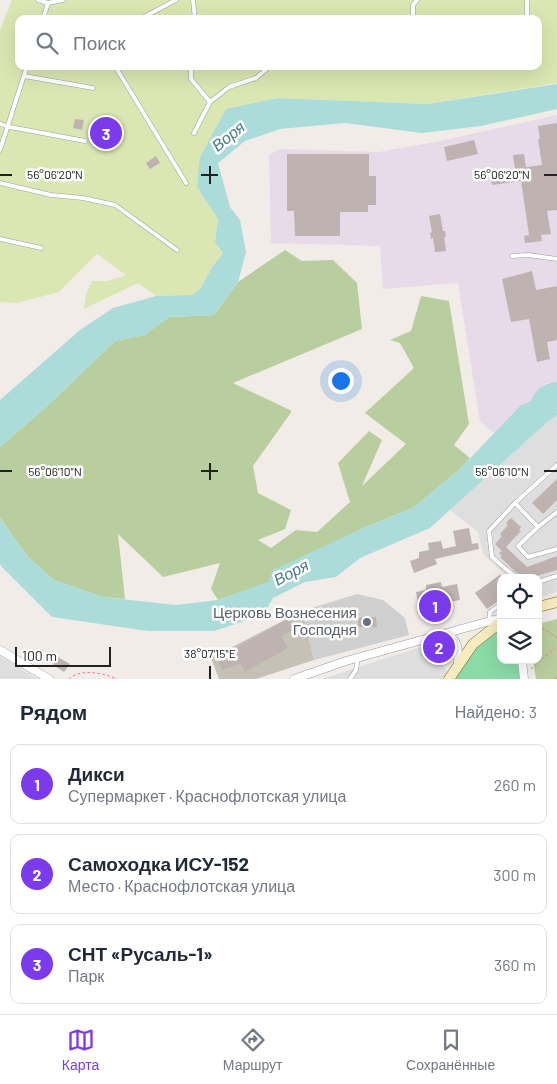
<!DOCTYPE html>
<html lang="ru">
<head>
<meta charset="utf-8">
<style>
	body { margin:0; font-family:Barlow,sans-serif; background:#f6f6f7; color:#1f2937 }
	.controls { position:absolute; right:15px; bottom:15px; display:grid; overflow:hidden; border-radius:10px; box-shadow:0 5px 20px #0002 }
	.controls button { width:45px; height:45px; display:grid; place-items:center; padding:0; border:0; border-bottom:1px solid #e0e1e3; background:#fff; color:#1f2937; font:25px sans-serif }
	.scale { position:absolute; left:15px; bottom:12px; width:96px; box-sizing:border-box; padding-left:5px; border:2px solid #212121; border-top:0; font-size:14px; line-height:18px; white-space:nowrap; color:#212121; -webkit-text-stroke:4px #fff; paint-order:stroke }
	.you { position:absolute; left:340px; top:380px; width:18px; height:18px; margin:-12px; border:4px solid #fff; border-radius:50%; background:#1a73e8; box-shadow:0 0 0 8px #1a73e833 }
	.badge { display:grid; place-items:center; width:32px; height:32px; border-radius:50%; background:#7c3aed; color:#fff; font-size:16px; font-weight:700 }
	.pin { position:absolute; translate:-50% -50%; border:2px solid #fff; box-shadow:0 1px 5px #0006 }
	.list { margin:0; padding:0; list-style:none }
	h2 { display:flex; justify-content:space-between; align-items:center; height:65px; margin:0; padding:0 20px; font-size:21px }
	h2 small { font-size:16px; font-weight:400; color:#747a83 }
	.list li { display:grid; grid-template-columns:32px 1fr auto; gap:15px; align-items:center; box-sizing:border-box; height:80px; margin:0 10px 10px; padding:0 10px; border:1px solid #e0e1e3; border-radius:10px }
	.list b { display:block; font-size:19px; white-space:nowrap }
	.list p { margin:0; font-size:16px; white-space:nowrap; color:#747a83 }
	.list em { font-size:16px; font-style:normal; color:#747a83 }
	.icon { flex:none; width:28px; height:28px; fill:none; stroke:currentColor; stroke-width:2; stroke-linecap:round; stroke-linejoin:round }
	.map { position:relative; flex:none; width:557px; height:679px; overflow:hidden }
	.search { position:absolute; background:#fff; box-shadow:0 5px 20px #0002; left:15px; right:15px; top:15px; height:55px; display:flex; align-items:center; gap:12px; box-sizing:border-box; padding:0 18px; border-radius:10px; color:#747a83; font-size:19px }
	.sheet { height:335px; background:#fff }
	nav { display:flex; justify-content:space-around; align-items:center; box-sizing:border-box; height:70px; border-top:1px solid #e0e1e3; background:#fff; font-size:14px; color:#747a83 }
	nav a { display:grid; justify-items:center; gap:2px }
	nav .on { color:#7c3aed }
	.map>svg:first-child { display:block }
</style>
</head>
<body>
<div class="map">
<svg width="557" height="679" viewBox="0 0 557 679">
	<rect width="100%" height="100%" fill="#f1ece8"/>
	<path fill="#dfdede" d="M557,415V592L538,598V578H508L483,554L478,532L450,510L544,425Z
		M427,645L447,671L443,679H322Z
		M0,656L37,679H0Z"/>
	<path fill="#e8dbe9" d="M557,115V381L545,384L531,401L521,405L494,433L480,422L458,283L383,289L380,246L271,243L269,155L280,149L379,152L440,141Z"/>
	<path fill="#cfcfcf" d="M357,594L383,600L405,618L409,635L314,660L302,611Z"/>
	<path fill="#c5c1b4" d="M302,611L314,660L256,679H219L211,658Z"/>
	<path fill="#dae7b2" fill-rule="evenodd" d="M12,0H557V83L427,104L277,98L226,109L197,187L218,219L215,242L223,253L212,267L201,288L192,295L156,296L138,283L84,309L86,295L92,281H108L126,275L97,254L59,292L17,303L0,302V30ZM19,19H538V66H19Z"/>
	<path fill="#b9ce9f" d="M285,250L302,261L333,260L357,283L362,329L233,383L292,411L253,466L258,493L291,510L285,529L258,540L271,548L296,530L317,532L350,502L338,463L369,431L382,440L362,486L406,444L365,413L414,368L400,343L390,340L411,331L421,296L449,301L469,424L454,445L470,458L459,470L413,508L363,528L269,582L218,600L211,589L220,563L163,577L118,534L125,599L103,597L54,580L28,557L0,518V447L46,407L115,341L144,335L169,317L214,315L238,282Z
		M557,619V679H536L533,660H538V624Z"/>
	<path fill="#8bdba7" d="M501,622V660H522L524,679H449L453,672Z"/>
	<path fill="#abdcda" d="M557,84V109L481,126L422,133L345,123L280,129L245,141L218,163L230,207L240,220L246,252L238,282L214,315L169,317L144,335L115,341L46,407L0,447V400L80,330L113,308L156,296L192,295L201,288L212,267L223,253L215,242L218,219L197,187L200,157L226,109L277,98L427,104Z
		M557,381V415L544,425L430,528L360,558L336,577L305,582L273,598L263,615L214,631H148L52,617L2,567L0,564V518L28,557L54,580L103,597L176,605L218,600L268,582L273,570L363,528L413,508L459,470L521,405L531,401C537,387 543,385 557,381Z"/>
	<path fill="#beb3b1" d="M75,119L84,120L82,130L73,128Z
		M557,123V210L547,211L551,234L541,235L542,241L525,243L524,236L529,235L521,181L492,185L490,173L515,169L513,155L524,154L526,167L542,165L538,139H540L538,126Z
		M474,140L478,154L447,161L444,147Z
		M287,154H369V176H376V205H368V212H340V236H295L294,211H287Z
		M156,156L160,163L150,169L146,163Z
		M440,214L443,231H445L446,237H444L446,251L435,252L433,238L431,239L430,233L432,232L429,216Z
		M532,271L536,290L557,286V340L547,342L550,359L537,362L529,319L511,322L502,279Z
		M557,479V500L543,514L532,503Z
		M511,518L521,527L519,530L521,531L506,547L527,567L557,556V570L530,578H526L520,576L500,557L502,556L499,553L502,551L495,544L502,536L500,534L508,525L506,523Z
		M469,528L472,544L478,543L479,549L435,559L437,564L414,573L410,561L419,558V552L429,550L428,543L441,541L443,549L456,546L453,531Z
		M501,574V599L487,609L475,593Z
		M441,582L442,587L457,584L460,600L449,602L450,606L431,610L432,615L421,617L416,592L426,590V585Z
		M376,617L377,627H358V618Z
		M287,619L293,630L281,636L288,648L245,672L241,664L222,670L219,662L236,656L233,650Z
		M58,657L70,664L64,672L53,665Z"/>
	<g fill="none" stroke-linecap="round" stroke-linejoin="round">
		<defs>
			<path id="lane" d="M38,0L48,3L43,19
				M193,0L195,19
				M48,3L63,0
				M140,19L176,0
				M413,19V5L417,0
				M527,19V0
				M115,66L186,183
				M191,66V79L210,102L229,87L256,78L270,66
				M24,76L93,88
				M0,124L10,127L85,141
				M194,133L210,102
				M0,150L27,66
				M0,183L51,195L83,198L115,205L177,250
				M0,239L41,248
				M512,256L528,255L557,259
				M557,465L515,503L538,527L557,512
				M515,503L489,531L492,557L501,565L517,578
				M538,527L518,546L528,557L557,549
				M538,582L557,576
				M489,622L490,612L501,604
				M350,679L356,670L358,658"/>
			<path id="street" d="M444,635C460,637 458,652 458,665
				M0,650L49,679
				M522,660L524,679
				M294,679L346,661L501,618"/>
			<path id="secondary" d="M538,607L557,602
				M449,679L473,644L501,622"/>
		</defs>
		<use href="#lane" stroke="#9e9e9e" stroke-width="5"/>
		<use href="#street" stroke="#9e9e9e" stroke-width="9"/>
		<use href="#secondary" stroke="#75650b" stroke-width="11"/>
		<path stroke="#f3778b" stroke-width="1" stroke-dasharray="2.5 2.5" stroke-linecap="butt" d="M538,626L557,637
			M531,669L557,646
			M69,679C80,668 104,673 117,679
			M555,679L557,678"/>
		<use href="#lane" stroke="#fff" stroke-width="4"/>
		<use href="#street" stroke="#fff" stroke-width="8"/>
		<use href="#secondary" stroke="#f7ebc0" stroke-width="10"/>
	</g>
	<path fill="none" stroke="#212121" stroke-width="2" d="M210,166V184M0,175H12M201,175H218M544,175H557M210,463V480M0,471H12M201,471H218M544,471H557M210,666V679"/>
	<circle fill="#6b7280" stroke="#fff" stroke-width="2" cx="367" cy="622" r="5"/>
	<g text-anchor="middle" stroke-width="5" stroke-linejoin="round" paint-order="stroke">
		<g font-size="15" fill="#5b616d" stroke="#fff" text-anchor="end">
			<text x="357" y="618">Церковь Вознесения<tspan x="357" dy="17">Господня</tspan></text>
		</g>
		<g font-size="16" font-style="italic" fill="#447c8d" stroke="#fff">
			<text transform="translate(228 136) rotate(-39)" y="6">Воря</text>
			<text transform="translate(291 572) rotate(-28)" y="6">Воря</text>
		</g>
	</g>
	<g font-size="12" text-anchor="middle" fill="#212121" stroke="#fff" stroke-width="5" stroke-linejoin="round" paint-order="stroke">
		<text x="55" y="179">56°06'20"N</text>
		<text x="502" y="179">56°06'20"N</text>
		<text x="55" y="476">56°06'10"N</text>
		<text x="502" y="476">56°06'10"N</text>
		<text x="210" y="658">38°07'15"E</text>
	</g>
</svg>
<div class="controls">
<button><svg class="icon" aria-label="locate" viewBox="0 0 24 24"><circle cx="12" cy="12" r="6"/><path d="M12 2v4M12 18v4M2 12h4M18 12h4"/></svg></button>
<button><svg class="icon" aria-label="layers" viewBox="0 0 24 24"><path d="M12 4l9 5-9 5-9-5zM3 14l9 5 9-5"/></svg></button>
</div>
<div class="scale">100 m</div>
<div class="you"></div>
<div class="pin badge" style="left:435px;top:606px">1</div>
<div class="pin badge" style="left:439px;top:647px">2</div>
<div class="pin badge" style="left:106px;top:133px">3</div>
<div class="search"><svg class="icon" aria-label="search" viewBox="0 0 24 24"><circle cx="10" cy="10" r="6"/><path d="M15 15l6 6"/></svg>Поиск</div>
</div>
<section class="sheet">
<h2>Рядом<small>Найдено: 3</small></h2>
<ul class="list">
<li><span class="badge">1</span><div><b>Дикси</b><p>Супермаркет · Краснофлотская улица</p></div><em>260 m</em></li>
<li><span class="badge">2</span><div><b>Самоходка ИСУ-152</b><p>Место · Краснофлотская улица</p></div><em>300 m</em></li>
<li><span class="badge">3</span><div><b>СНТ «Русаль-1»</b><p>Парк</p></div><em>360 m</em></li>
</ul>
</section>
<nav>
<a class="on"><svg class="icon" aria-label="map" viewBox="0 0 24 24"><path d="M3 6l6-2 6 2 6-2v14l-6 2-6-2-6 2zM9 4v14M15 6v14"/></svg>Карта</a>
<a><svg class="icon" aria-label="directions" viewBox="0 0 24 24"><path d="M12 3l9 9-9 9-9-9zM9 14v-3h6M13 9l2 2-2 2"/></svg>Маршрут</a>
<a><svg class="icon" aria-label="saved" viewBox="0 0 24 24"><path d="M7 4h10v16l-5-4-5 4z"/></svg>Сохранённые</a>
</nav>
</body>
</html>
